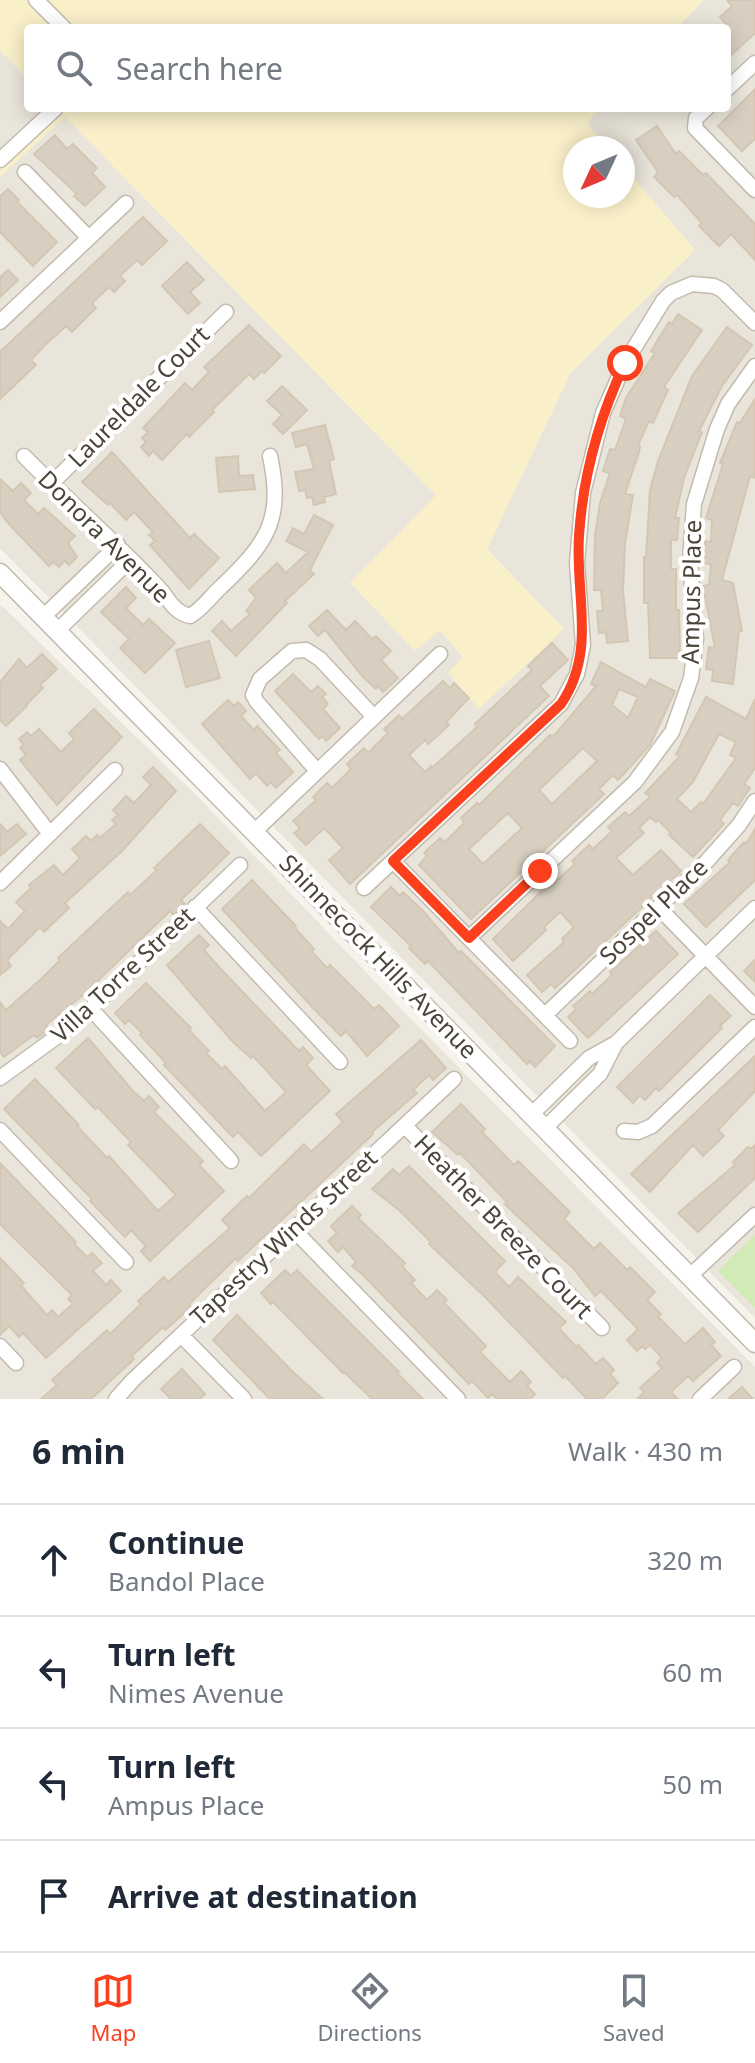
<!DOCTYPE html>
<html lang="en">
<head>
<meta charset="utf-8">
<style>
	body { margin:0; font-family:"Noto Sans",sans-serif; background:#f6f6f7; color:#1f2937 }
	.compass { position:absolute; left:563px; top:136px; width:72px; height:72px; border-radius:50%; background:#fff; box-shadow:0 4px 20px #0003; rotate:226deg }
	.stop { position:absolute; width:24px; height:24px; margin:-18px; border:6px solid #fc3f1d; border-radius:50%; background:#fff }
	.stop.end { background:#fc3f1d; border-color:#fff; box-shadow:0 2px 8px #0008 }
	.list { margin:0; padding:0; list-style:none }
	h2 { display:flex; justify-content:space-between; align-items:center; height:104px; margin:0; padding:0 32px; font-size:34px }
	h2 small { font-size:26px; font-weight:400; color:#747a83 }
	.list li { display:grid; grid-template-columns:52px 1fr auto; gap:24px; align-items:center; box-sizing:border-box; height:112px; padding:0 32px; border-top:2px solid #e0e1e3 }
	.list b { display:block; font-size:30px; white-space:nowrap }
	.list p { margin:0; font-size:26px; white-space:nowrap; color:#747a83 }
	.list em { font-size:26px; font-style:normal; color:#747a83 }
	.icon { flex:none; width:44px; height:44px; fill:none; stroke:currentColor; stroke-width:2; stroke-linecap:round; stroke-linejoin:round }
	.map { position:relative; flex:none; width:755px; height:1399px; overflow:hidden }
	.search { position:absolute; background:#fff; box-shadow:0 4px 20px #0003; left:24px; right:24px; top:24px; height:88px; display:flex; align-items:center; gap:20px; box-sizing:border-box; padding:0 28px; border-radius:8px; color:#747a83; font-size:30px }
	.sheet { height:552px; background:#fff }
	nav { display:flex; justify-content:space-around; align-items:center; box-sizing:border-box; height:112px; border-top:2px solid #e0e1e3; background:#fff; font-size:22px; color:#747a83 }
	nav a { display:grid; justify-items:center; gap:4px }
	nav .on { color:#fc3f1d }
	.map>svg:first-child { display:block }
</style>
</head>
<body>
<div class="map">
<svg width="755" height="1399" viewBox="0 0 755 1399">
	<rect width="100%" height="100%" fill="#f6f3ec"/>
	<path fill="#eae5da" d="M704,0H755V1318L0,548V177L64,116L437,496L439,629L463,657L564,629L487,549L570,374L695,250L623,166V148H608L586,123L600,108H727V28H677Z
		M0,50L28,79V108H45L0,151Z
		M0,604L199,798L409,1017L755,1367V1399H0Z"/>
	<path fill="#d2eab5" d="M755,1235V1308L718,1271Z"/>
	<path fill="#f9efc9" d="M0,0H704L677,28H28V79L0,50Z
		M45,108H600L587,123L608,148H575V196H623V166L695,250L570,374L487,549L564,629L479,709L448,673L463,657L440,630L415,651L350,583L436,495L65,117L0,177V151Z"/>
	<path fill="#d8cfc1" stroke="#d3c7b4" stroke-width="2" fill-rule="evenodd" d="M727,0H755V33L727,59V25L720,17L732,6Z
		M755,89V139L742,151L718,126Z
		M657,126L676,154L679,151L703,175L706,173L755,224V260L731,234L719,246L699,226L702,223L677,195L674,197L654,177L658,172L636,140Z
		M55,135L67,149L73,144L97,168L92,173L105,187L85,206L74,196L77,194L34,154Z
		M8,189L19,200L17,202L57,242L33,266L0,232V196Z
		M143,217L167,241L142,265L137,260L120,276L125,281L114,292L109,287L92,303L96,308L72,332L66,326L44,346L31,360L36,365L0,399V352Z
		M187,262L204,280L190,292L200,303L188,314L162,286Z
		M8,270L18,280L0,297V277Z
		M678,314L702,330L664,387L668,390L653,423L649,421L638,445L640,446L639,452L625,494L633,495L625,543L623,591L628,641L607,643L606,632L599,633L597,611H603L601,590H594L595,535L600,503L610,473L603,471L610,449L615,450L626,419L620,416L626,398L655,353L651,351L669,322L672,324Z
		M249,325L281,356L264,373L262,371L254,379L249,374L212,410L214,412L189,437L187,434L162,460L153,451L149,456L141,447L146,442L142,438L148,432L143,428L185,383L192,390L209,372L204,367Z
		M727,327L752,345L722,386L699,431L702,432L684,478L675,518H679L677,540H671V569H676V610H679L680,658H650L648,603H644V557H646L650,490L658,461L692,376Z
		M282,386L307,410L283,434L273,424L282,415L267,401Z
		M755,399V478L750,476L722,580L733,583L742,631H739L733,684L712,681L713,670L706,669L709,647L715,648L703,586L709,585L711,564L703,563L705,541L711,542L712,520L706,518L723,464L720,463L737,422L740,423Z
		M325,425L334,459L329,461L336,494L324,497L325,502L314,505L312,497L307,498L305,490L299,491L295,472L314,469L307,444L296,447L292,433Z
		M112,452L190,538L194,534L219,558L189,589L150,545L155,541L149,535L153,532L134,512L126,520L110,503L108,505L82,482Z
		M238,456L239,476L253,475L255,489L219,492L216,458Z
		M0,479L13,491L21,483L31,493L24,500L38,514L44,508L75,536L68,543L77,557L69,565L65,561L59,567L53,562L49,566L8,523L0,512Z
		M314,515L333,525L310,570L314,574L285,601L287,603L236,656L212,631L222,621L231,631L250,614L246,611L256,598L249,590L277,563L286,573L308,552L286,541L293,528L304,534Z
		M126,587L136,598L126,608L143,625L149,619L175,643L145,673L120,648L129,639L101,612Z
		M327,610L346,630L355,621L372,639L376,636L391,651L381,660L398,678L383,692L378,686L376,689L363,677L325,630L318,636L309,626Z
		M209,641L220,678L186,687L176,650Z
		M552,643L568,660L540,686L549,696L350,884L329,860L343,848L324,828L306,845L294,833L300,828L293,821L316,800L313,797L327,783L332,788L351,769L347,764L364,748L368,753L388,733L384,729L399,715L402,719L443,681L450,688L454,683L469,698L446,722L449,725L437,736L428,744L425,740L409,755L425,772L431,766L432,768L477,727L475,724L532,670L528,666Z
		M42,654L57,669L40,685L43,688L26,705L27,706L6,726L0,720V682L19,659L27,668Z
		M601,662L646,687L650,679L675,691L650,745L618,780L613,775L599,789L604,794L471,919L419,865L427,856L424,853L440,838L445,842L464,823L461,818L477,803L479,805L550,735L552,737L559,730L596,686L591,684ZM619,689L638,697L628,718L612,705ZM583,748L597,761L552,804L539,790ZM508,813L522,828L483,864L469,849Z
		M293,674L311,692L318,686L326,694L322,697L328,704L323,709L340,728L326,741L322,736L319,739L275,691Z
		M706,697L746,719L755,699V768L744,784L750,788L738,806L733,803L720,820L724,824L693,857L669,835L671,833L658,820L656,822L650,817L639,828L644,833L616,858L633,875L661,850L681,871L555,988L551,984L542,992L527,975L564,942L562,939L574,927L560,912L544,927L546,930L513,961L493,939L553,880L555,882L575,864L572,861L589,845L593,849L612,831L608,827L625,812L629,816L650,797L645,793L680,756L676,754ZM719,734L736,742L730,755L736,758L703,804L701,802L691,812L677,799L693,782Z
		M228,700L234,706L238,702L246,711L241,716L254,730L257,726L280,750L276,753L293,772L276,788L271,782L267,786L256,773L250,779L202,724Z
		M94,709L122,737L57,805L20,760L26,755L20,748L24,745L19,739L27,732L31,736L39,729L61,752L74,739L69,733Z
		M153,767L176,791L122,851L65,903L69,908L44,932L40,927L7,960L11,966L0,975V921L8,929L25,911L16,902L31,888L29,885L54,865L63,875L80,858L72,849L86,836L91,841L97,835L100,838L116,824L112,820L118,815L113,810L126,796L134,803L151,785L143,777Z
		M0,824L7,832L17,824L26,834L0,856Z
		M200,824L229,853L181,900L185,904L174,915L170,911L83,995L46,1025L50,1029L37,1038L34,1035L4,1057L0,1052V1002L6,1010L41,979L60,960L58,958L128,892L130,895L157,870L154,868Z
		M755,829V880L706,927L684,904L730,862L728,860L744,842L746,844Z
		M252,880L296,926L294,927L314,949L312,952L327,968L330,965L374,1009L379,1005L399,1026L367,1056L346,1031L341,1036L313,1008L222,909Z
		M391,887L400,896L403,892L423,911L459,953L461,951L555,1046L535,1067L530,1061L527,1064L428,961L425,964L409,948L411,946L371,907Z
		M656,931L678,954L588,1038L568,1017L576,1009L573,1006L590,991L592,994L612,975L610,972Z
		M199,935L209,945L204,950L218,966L299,1051L303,1047L313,1058L306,1065L330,1091L261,1156L238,1132L233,1137L164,1065L166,1063L140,1035L142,1033L129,1020L125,1024L115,1013L146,983L191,1028L189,1030L209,1051L206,1053L222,1069L225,1066L265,1111L286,1092L253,1056L251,1058L231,1040L167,965Z
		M755,960V982L744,971Z
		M710,995L731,1016L720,1026L722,1028L659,1091L656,1088L645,1100L640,1095L633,1103L617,1087Z
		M88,1038L133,1091L144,1101L149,1096L159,1107L154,1112L203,1161L199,1165L224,1191L150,1261L141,1251L146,1246L131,1230L125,1237L90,1201L92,1199L4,1109L35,1079L79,1125L77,1126L107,1158L109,1156L158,1211L176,1195L128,1145L131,1142L98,1107L95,1109L56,1068Z
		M421,1040L446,1068L433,1080L429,1075L413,1090L417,1093L372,1132L373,1134L238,1261L236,1258L189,1304L191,1307L165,1330L163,1327L132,1356L134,1359L91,1399H41L57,1385L52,1380L107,1330L110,1334L141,1304L138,1301L164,1277L168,1282L230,1228L222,1220L247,1196L249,1198L304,1144L311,1152L343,1122L336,1114Z
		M755,1056V1091L718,1130L724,1136L703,1156L693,1145L650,1192L631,1174Z
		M461,1104L485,1129L482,1132L514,1165L518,1161L570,1212L564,1219L594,1249L600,1243L627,1270L630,1267L655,1292L647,1300L661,1314L658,1317L685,1344L703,1328L715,1342L711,1345L721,1356L693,1381L688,1376L671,1392L678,1399H637L644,1392L640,1388L662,1368L657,1363L662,1358L650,1345L645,1349L642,1346L637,1351L627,1340L638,1329L601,1291L595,1296L574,1269L514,1213L505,1204L507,1202L460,1153L458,1155L432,1132Z
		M755,1145V1178L698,1232L678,1213L735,1165L733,1162L748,1147L750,1149Z
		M0,1163L76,1242L74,1244L87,1257L92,1253L102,1263L93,1271L106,1285L111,1280L121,1291L46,1358L23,1333L19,1337L9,1326L0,1335V1258L24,1283L21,1286L47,1315L52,1310L58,1317L73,1304L68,1299L72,1295L0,1224Z
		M409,1166L505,1261L495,1272L509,1287L518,1277L566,1322L559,1328L576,1347L578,1345L596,1364L603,1358L614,1370L610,1374L618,1383L602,1399H587L565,1376L563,1378L485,1297L429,1244L431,1242L400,1211L372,1189L393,1169L399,1175Z
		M352,1206L361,1215L358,1218L405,1263L402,1266L415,1280L411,1283L427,1300L437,1290L447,1300L444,1303L486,1346L480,1352L510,1382L521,1371L531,1382L527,1386L535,1394L530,1399H497L492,1394L488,1398L472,1381L469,1384L363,1275L352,1266L356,1262L343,1247L338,1252L328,1241L337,1233L331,1226Z
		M285,1270L291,1276L297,1270L399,1372L397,1373L423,1399H372L344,1372L343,1373L273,1302L271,1304L261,1293Z
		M237,1315L293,1372L323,1399H270L213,1340Z
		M182,1369L205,1394L200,1399H171L161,1389Z
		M742,1387L753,1399H728Z"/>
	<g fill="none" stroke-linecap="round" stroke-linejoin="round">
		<defs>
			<path id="minor" d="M36,0L64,28
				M727,89L755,63
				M707,108L696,118L695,128L755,190
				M0,160L56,108
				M25,172L88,237
				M0,322L126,203
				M24,456C68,501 116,542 159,588C169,599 174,613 190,616C201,610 211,596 221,587C266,544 284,521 270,456
				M52,483L226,312
				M43,617L118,545
				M57,631L131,559
				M0,769L50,834
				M317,771L257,702L253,695L260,679L292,651L306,650L320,659L374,717
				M255,831L440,654
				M393,861L570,1041
				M0,883L115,770
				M364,888L561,704L577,674L583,645L577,563L583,493L603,413L625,363L663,301L671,293L692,284L714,286L722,290L755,323
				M195,907L340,1062
				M659,908L755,1007
				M469,938L635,782L672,732L691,678L696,639L690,561L694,504L717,429L728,404L755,366
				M91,1009L231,1161
				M545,1015L707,861L739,825L755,801
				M0,1078L77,1022L240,865
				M532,1114L589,1058L616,1043L755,908
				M405,1126L602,1328
				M545,1128L600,1074L616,1043
				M0,1130L126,1262
				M624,1131L638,1132L652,1126L755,1027
				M294,1230L458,1399
				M690,1276L755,1215
				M181,1335L244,1399
				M0,1346L16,1363
				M116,1399L133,1380L454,1079
				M700,1399L734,1367"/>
			<path id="tertiary" d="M0,573L755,1343"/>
		</defs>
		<use href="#minor" stroke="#c2bbae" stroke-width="17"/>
		<use href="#tertiary" stroke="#c2bbae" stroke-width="21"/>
		<use href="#minor" stroke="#fff" stroke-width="14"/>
		<use href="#tertiary" stroke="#fff" stroke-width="18"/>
	</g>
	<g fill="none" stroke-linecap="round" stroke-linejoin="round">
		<path stroke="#fc3f1d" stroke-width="10" d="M540,871L469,938L393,861L561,704C597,651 575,595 579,536C583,475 599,418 625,363"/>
	</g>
	<g text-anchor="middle" stroke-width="8" stroke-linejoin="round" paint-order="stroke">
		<g font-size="24" fill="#4b4439" stroke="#fff">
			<text transform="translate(139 397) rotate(-45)" y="8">Laureldale Court</text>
			<text transform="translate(104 537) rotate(45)" y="8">Donora Avenue</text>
			<text transform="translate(692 592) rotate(-89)" y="8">Ampus Place</text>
			<text transform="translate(654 912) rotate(-44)" y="8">Sospel Place</text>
			<text transform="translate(378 957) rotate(46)" y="8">Shinnecock Hills Avenue</text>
			<text transform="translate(123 975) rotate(-43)" y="8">Villa Torre Street</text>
			<text transform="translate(503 1227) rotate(46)" y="8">Heather Breeze Court</text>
			<text transform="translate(284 1238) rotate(-43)" y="8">Tapestry Winds Street</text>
		</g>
	</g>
</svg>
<svg class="compass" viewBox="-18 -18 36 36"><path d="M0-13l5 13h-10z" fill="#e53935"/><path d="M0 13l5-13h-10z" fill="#747a83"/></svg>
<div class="stop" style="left:625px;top:363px"></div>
<div class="stop end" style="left:540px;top:871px"></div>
<div class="search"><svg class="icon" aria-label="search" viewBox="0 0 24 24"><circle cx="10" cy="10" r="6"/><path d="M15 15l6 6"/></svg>Search here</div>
</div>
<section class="sheet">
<h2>6 min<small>Walk · 430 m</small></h2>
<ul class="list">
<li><svg class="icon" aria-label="ahead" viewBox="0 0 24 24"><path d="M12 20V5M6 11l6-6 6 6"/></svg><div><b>Continue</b><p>Bandol Place</p></div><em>320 m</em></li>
<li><svg class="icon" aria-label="left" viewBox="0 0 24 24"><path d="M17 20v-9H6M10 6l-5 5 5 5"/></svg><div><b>Turn left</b><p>Nimes Avenue</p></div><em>60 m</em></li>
<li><svg class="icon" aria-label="left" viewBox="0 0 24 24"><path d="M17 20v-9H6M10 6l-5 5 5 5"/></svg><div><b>Turn left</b><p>Ampus Place</p></div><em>50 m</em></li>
<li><svg class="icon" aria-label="arrive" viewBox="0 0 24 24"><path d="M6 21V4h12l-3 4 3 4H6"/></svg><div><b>Arrive at destination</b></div></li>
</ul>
</section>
<nav>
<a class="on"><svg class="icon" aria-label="map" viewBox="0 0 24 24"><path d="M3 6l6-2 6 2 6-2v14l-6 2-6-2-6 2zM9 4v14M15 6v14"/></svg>Map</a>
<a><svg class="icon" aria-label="directions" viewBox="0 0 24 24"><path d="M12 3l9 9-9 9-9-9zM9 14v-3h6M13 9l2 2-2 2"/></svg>Directions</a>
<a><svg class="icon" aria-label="saved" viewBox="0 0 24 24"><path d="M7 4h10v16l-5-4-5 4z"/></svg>Saved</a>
</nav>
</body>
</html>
